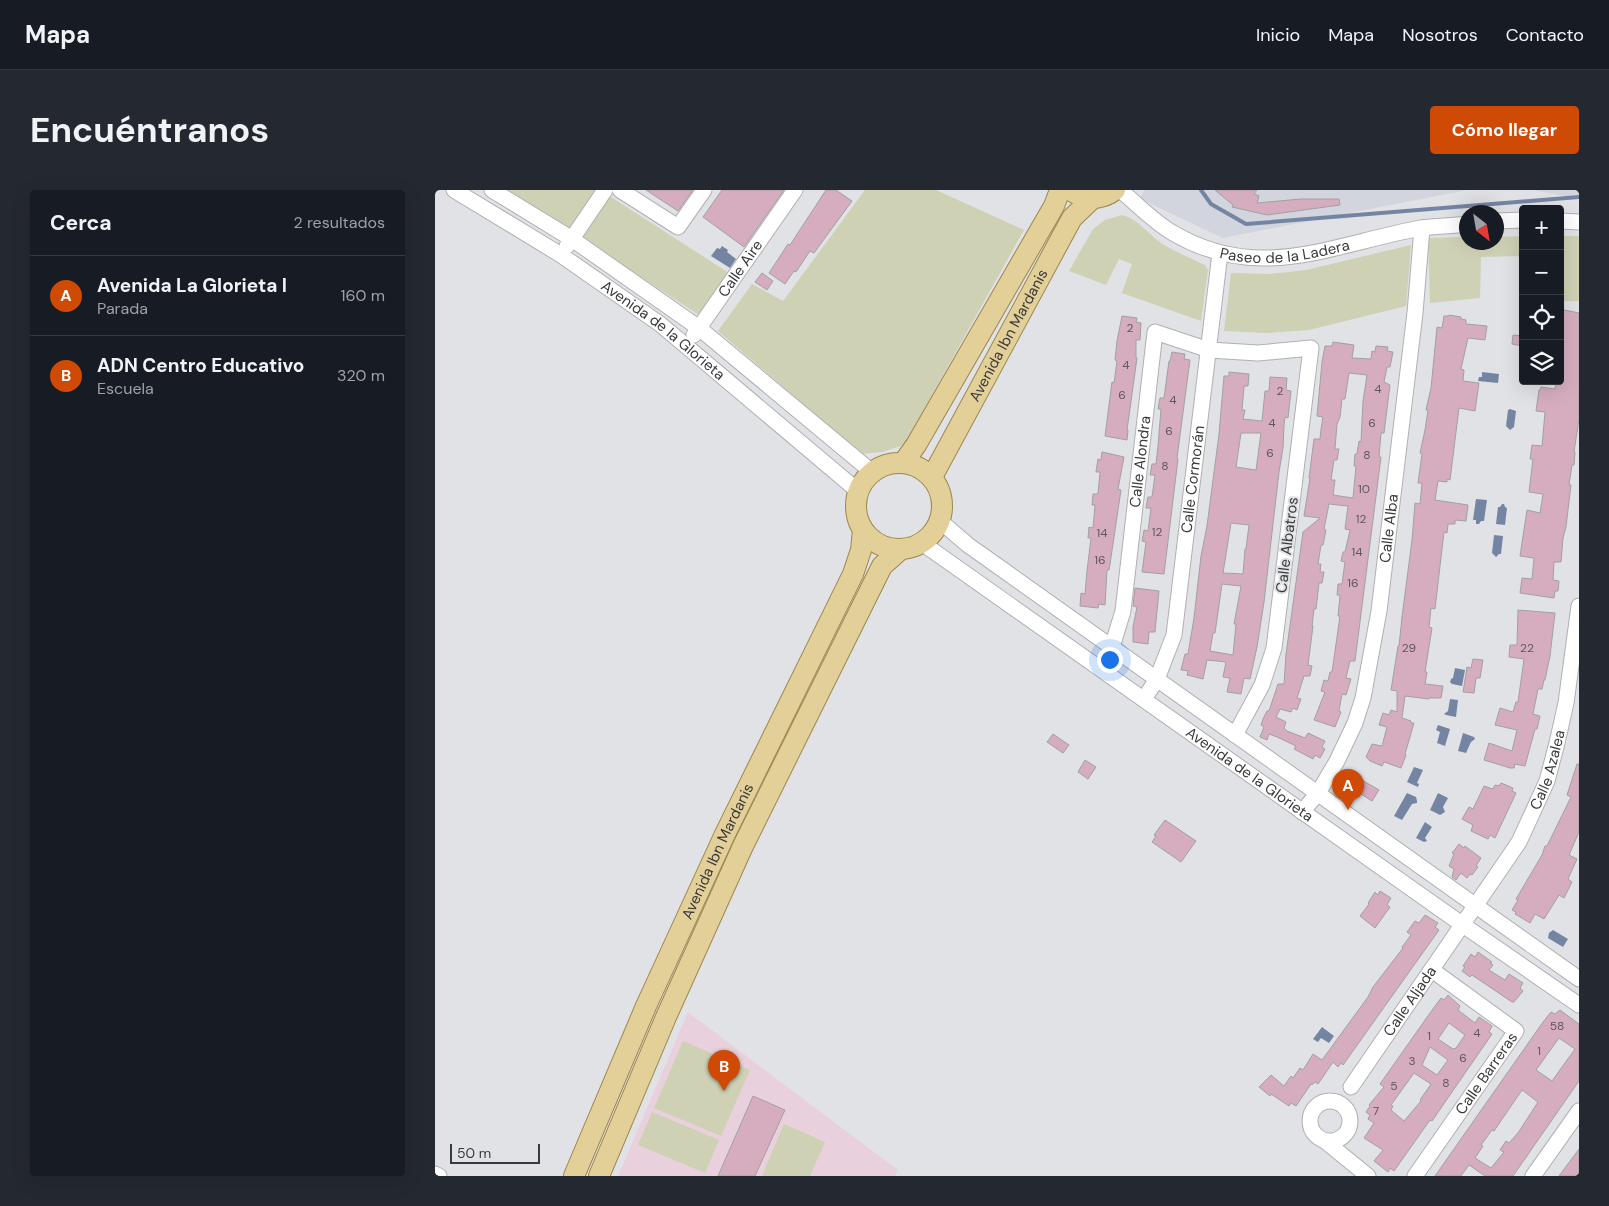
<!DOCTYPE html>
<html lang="es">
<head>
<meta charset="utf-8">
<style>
	body { margin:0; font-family:"DM Sans",sans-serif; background:#242831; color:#f1f3f6 }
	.controls { position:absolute; right:15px; top:15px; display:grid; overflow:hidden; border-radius:5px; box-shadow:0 5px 20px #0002 }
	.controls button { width:45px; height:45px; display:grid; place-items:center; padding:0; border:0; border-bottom:1px solid #363941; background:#171b24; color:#f1f3f6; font:25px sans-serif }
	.compass { position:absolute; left:1024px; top:15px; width:45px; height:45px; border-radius:50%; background:#171b24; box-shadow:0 5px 20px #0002; rotate:149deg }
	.scale { position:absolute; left:15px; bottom:12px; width:90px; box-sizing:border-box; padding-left:5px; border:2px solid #39393b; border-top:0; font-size:14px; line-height:18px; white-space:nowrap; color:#39393b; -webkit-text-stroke:4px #e1e2e6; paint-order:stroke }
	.you { position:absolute; left:674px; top:469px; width:18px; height:18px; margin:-12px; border:4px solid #fff; border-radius:50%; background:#1a73e8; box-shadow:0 0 0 8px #1a73e833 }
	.badge { display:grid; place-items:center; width:32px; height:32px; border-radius:50%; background:#cf4a04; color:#fff; font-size:16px; font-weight:700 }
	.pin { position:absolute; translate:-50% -41px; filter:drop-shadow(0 1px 2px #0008) }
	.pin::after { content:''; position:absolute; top:26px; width:18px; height:15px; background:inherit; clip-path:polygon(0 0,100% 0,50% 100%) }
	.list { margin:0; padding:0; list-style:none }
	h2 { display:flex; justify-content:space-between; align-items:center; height:65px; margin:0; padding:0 20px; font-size:21px }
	h2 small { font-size:16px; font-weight:400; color:#9ea1a6 }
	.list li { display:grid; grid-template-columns:32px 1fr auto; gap:15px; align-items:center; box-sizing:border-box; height:80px; padding:0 20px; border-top:1px solid #363941 }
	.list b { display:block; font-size:19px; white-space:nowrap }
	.list p { margin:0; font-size:16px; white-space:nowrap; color:#9ea1a6 }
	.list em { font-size:16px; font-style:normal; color:#9ea1a6 }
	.icon { flex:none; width:28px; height:28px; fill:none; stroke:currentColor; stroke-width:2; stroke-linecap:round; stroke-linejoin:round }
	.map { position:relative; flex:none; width:1144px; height:986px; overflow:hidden; border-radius:5px }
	header { display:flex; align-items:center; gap:30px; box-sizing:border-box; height:70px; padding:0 25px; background:#171b24; border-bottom:1px solid #363941 }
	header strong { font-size:24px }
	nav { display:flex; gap:28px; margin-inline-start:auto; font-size:18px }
	.intro { display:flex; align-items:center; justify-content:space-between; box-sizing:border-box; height:120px; padding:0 30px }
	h1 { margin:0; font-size:35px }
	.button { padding:12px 22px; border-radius:5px; background:#cf4a04; color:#fff; font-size:18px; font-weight:700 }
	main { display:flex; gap:30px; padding:0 30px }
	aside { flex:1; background:#171b24; border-radius:5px; box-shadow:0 5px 20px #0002 }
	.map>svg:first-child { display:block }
</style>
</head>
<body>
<header>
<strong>Mapa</strong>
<nav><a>Inicio</a><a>Mapa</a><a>Nosotros</a><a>Contacto</a></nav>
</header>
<div class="intro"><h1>Encuéntranos</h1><a class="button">Cómo llegar</a></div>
<main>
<aside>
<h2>Cerca<small>2 resultados</small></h2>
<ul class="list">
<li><span class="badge">A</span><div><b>Avenida La Glorieta I</b><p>Parada</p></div><em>160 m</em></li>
<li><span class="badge">B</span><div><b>ADN Centro Educativo</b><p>Escuela</p></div><em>320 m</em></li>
</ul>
</aside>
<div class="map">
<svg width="1144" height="986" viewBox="0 0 1144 986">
	<rect width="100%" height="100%" fill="#e1e2e6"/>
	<path fill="#d2d5de" d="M709,0H1032L788,48L705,9Z
		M1098,0H1144V9Z"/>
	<path fill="#e8d1dd" d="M253,822L463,980L460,986H183Z"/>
	<path fill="#ced1b4" d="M73,0H165L294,83L264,125Z
		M430,0H501L589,40L469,255L447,262L426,264L283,141L317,94L348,111Z
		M687,25C702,29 711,41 722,50C736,61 754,67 770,75L773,80L766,131L687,103L697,74L684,69L671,95L634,81L658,39L670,30Z
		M1088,46V66L1046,67L1045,108L995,113L993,48L1031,47L1032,52H1062V47Z
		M1125,46H1144V111H1125Z
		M976,55L971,116L874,140L832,143L789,141L796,83L834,84L871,80Z
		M248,851L315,880L286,946L219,918Z
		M217,922L284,950L270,983L203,955Z
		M349,934L390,952L375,986H327Z"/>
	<path fill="#7485a4" d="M287,56L293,60L292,62L301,69L295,78L276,66L282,58L285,59Z
		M1047,182L1064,184L1063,193L1043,191L1044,187H1047Z
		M1075,219L1081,221L1079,237L1075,240L1071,236L1073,220Z
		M1041,309L1052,310L1049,331H1046L1044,334H1041V330H1038Z
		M1067,314H1069L1070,317L1072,318L1070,335L1061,334L1063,317H1065Z
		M1059,345L1068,346L1066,364H1064L1061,367L1057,363Z
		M1020,478L1030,480L1027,496L1017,494L1015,492L1016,489L1018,488Z
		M1015,509L1023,510L1021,527L1011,525L1009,524L1013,521Z
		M1003,535L1015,539L1010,556L1002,553L1005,542L1001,540Z
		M1028,543L1039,547L1040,549L1036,552L1031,563L1023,561Z
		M979,577L988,580L982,593L984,594L983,597L972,592Z
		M972,603L981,607L982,611V613L977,614L967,630L959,626Z
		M1003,603L1013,608L1008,617L1010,622L1005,625L995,620Z
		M990,632L997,637L990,648L992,651L989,652L981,648Z
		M1118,740L1133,749L1128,757L1113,748L1114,743Z
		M887,837L899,846L894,853L886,848L883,852L878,849Z"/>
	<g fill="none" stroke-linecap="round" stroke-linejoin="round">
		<path stroke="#7485a4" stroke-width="4" d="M766,0L776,14L811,34L1144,7"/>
	</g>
	<path fill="#d5adbe" stroke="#a3a0a1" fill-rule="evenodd" d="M211,0H258L243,21Z
		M287,0H349L309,57L268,27Z
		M391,0H401L417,11L379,63L375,61L361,82L359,81L350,94L334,83L353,54L355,55Z
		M780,0H822L819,4L824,6L822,13L866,9H904L905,15L832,25L797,17L798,15Z
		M327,83L338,91L332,100L320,92Z
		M1125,119L1144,123V229L1139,262H1140L1139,275H1137L1134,295H1136L1131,337L1128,348L1126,372H1119L1118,390L1124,391L1123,401H1120L1119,408L1085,403L1087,388L1097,389L1099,368L1085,366L1092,320L1105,323L1108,304L1094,302L1098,269H1095L1097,255L1107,256L1110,222L1101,221L1104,200H1105L1106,197L1120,199L1121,191H1125L1127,147H1125Z
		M1014,125L1026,127V129L1031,130V134L1052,136L1050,150L1033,148L1026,179L1029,180L1028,191L1044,193L1040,221L1024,218L1015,290L1012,289V292L1003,291L1000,310L1033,315L1031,331L1020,330V334H1013L1012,343L1009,342L1000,419L996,418L994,437L997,438L990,482H992L990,494L1008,496L1006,508H994V509L970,506L967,528L976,531V533H979L970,564L971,565L966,578L949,572L947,576L935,571L931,567L937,554L947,556L952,537L944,535L948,523L954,525L956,520L962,522V501L956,500L963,456H964L967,427L977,350L980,313L985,314L987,293H983L987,264L985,263L990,240L993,220H991L996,198L1002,137L1007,138L1009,126H1014Z
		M687,126L702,128L701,132L706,133L705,150H701V168H702L692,240H693L692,250L670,246L677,192L679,193L682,171L680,170L682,151Z
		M1078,145L1088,146V156L1077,154Z
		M898,152L919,155L917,168L936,169L937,161L940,162L941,156L953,157L952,161L958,162L955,177H952L949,192L955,195L949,243H946L944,267H946L920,471H915L911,488L916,489L911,505L907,504L904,521L906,522L900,537L879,530L890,502L886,501L889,490L893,491L895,482H897L905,426H903L905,405H902L903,394H907L910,372L906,371L908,362H910L915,340L910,339L913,316L894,314L889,339L891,340L888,355H886L883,374H886L885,382H889L887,393H884L881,419H879L877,436H878L873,475L877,476L875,486H869L862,508L866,509L862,520L858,518L856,522L845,519L841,527L851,532L849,538L852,541L870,548L873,543L890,551L887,557L890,559L885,568L880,565L878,569L859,559L861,556L842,547L834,544L832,550L825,547L829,537L826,535L828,529L832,521H834L843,494H849L851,464L868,342L885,328L869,326L875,288H874L879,249H885L886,239L888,227L882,226L887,172L890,156H897ZM914,183L932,185L928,211L926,252L924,251L922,264H920L919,276H921L918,308L898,305L900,290H896L899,270H902L904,259H900L902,234L905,227L907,209H910Z
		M737,162L750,164L749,169L755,170L742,268L743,269L729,384L707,382L711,352L707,351L709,340L713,341L716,318H711L713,307H717L720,285H715L717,274H721L723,256L726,219H723L725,208H729L734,171H735Z
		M794,182L814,184L813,196H809L807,220H810L808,229L827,231L830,201H834L835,187L852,188L851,200L856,201L853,228L850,227L849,235L848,258L844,282L829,412L822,457L815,489L809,488L806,504L792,502L795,488L788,487L791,472L772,470L768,489L752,485L753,481L746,480L750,464H753L759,428L766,366L772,336L784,244L789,186H794ZM806,243H826L821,280L801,277ZM796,333L814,335L811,359H810L808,384L788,383ZM787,394L806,396L799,434H801L798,465L775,461L778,443H780Z
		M667,262L689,267L683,299L686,300L675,374L674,380H672L670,415L664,414L663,418L645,416L646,403L650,404L652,381L656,348H653L654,337L658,338L660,315H657L658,304H663L665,282H661L663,269L666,270Z
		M700,398L724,401L720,442H714L713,454L698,452V437L702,417L698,416Z
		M1083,420L1120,423L1115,466L1110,490H1109L1107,499H1103L1098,524L1105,526L1102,539H1100L1090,576L1080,574L1079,578H1075L1049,570L1054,553L1077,561L1082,540L1060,535L1065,518L1078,522L1081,512H1083L1089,469L1074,467L1075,455H1082Z
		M1038,469L1048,470L1045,488H1041L1039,503L1028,502L1032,477L1036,478Z
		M618,544L634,555L628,563L612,552Z
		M650,570L661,577L653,589L643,582Z
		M1142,574H1144V642L1134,665L1142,669L1133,689L1137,692L1129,708L1124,705L1109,729L1100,724L1095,733L1080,724L1081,722L1077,720L1083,710L1081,709L1107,665L1110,656H1112L1136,607L1132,605Z
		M920,590L925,594L927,590L944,600L937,611L926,604L924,607L913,600Z
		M1066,593L1078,598L1077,601L1081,603L1060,648L1055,645L1053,649L1036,641L1038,635L1027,629L1034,617L1038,619L1049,596L1058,599L1060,595L1064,596Z
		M730,630L761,651L746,672L717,652L721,646L719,645Z
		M1024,654L1029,658L1030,656L1046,668L1041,676L1043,677L1037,685L1035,684L1032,688L1026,683L1021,690L1017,687L1019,679L1014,676L1019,664L1017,663Z
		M945,701L956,708L952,715L955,717L940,738L925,726L934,714L933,713L940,702L943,705Z
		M990,725L1003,733L1000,737L1004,740L908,875L906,873L903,877L898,872L883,894L880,892L877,895L876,894L861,916L856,913L854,916L836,904L835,906L824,897L836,885L849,896L856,886L858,888L865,878L868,880L878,864L887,870L933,807L938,797L968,758L967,757L976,745L972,742L980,731L984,733Z
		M1043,762L1057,772L1055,773L1058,775L1054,780L1070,790L1074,784L1088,793L1085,798L1088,801L1079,812H1077L1037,785L1035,787L1027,781L1030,777L1028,776L1036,764L1040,767Z
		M1013,805L1025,816L1023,820L1040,833L1044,827L1057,836L1054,842L1057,844L997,931L995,930L959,981L955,978L953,982L939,971L948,960L929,948L939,933L933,929L935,925L931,922L935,916L934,915L949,897L945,894L995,823L1006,808L1009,810ZM1014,833L1030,845L1021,858L1018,859L1003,849ZM995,857L1013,870L1002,885L987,875ZM979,883L996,894L985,910L986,911L969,931L956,920L958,916L956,915Z
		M1125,820L1144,834V891L1078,986H1050L1034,975L1026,986H1000L1108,832L1116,822L1120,824ZM1124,848L1140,859L1117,891L1101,880ZM1087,900L1103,912L1083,943L1074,953L1071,951L1065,960L1069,962L1056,978L1040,968L1048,956L1046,955L1057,940L1059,941Z
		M318,906L350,920L320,986H283Z
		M1144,959V986H1124Z"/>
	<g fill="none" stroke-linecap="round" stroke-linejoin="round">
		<defs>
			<g id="minor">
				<path id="s1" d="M19,0L126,65L225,134L423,301"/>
				<path d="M57,0L137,49L264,138L437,282"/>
				<path d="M185,0L243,37L269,0"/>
				<path id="s2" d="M685,0C702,14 719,32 738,43C825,94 898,54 986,38C1001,36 1017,36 1032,34"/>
				<path d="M1062,31L1088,30"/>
				<path d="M1125,31L1144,32"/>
				<path d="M132,56L170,0"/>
				<path id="s3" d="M259,145L360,0"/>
				<path d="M505,331L533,355L1144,789"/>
				<path id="s4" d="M487,353L1028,735L1144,815"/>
				<path id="s5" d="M677,457L688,421L720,142L774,160L823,163L876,158L839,458L827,495L800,545"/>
				<path id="s6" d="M709,509L722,489L739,445L785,63"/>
				<path id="s7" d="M867,622L883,603L902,571L920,533L928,508L944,421L980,123L987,38"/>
				<path id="s8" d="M916,897L1084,652L1112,591L1122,553L1131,513L1144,416"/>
				<circle cx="895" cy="931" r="20"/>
				<path d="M890,951L933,986"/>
				<path d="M0,984L4,986"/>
				<path id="s9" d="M980,986L1081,841L997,780"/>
				<path d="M1098,986L1144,921"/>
			</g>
			<g id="major">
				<path d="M635,0C649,10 666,11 680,0"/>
				<circle cx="464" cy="316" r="43"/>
				<path d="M468,273L481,255L619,16L625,0"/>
				<path id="s10" d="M497,287L637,28L657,9"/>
				<path id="s11" d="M139,986L211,816L290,644L418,384L426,360L428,340"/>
				<path d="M164,986L231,827L308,656L447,376L465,360"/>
			</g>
		</defs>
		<use href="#minor" stroke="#afb0b3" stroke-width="17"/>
		<use href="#major" stroke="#9b864c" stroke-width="22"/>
		<use href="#minor" stroke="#fff" stroke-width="15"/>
		<use href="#major" stroke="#e3d099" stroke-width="20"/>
	</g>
	<g text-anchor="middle" stroke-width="4" stroke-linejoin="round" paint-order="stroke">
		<g font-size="12" fill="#60565c">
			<text x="695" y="142">2</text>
			<text x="691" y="179">4</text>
			<text x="943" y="203">4</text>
			<text x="845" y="205">2</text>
			<text x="687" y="209">6</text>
			<text x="738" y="214">4</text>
			<text x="837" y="237">4</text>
			<text x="937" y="237">6</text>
			<text x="734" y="245">6</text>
			<text x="835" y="267">6</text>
			<text x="932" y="269">8</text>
			<text x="730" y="280">8</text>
			<text x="929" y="303">10</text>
			<text x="926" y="333">12</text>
			<text x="722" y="346">12</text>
			<text x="667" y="347">14</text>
			<text x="922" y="366">14</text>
			<text x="665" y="374">16</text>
			<text x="918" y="397">16</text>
			<text x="974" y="462">29</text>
			<text x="1092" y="462">22</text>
			<text x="1122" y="840">58</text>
			<text x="1042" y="847">4</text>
			<text x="994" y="850">1</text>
			<text x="1104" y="865">1</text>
			<text x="1028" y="872">6</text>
			<text x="977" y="875">3</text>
			<text x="1011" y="897">8</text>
			<text x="959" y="900">5</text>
			<text x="941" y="925">7</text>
		</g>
		<g font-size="15" fill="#39393b" stroke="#e1e2e6">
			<text dy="5" stroke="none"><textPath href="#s2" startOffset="185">Paseo de la Ladera</textPath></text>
			<text dy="5" stroke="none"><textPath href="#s3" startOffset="81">Calle Aire</textPath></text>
			<text dy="5" stroke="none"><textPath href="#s1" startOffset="252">Avenida de la Glorieta</textPath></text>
			<text dy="5" stroke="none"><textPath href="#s10" startOffset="161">Avenida Ibn Mardanis</textPath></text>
			<text dy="5" stroke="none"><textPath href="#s5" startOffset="188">Calle Alondra</textPath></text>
			<text dy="5" stroke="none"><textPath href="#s6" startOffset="228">Calle Cormorán</textPath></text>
			<text dy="5" stroke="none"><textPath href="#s7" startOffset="302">Calle Alba</textPath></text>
			<text transform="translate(852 355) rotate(-83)" y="5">Calle Albatros</text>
			<text dy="5" stroke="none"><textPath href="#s8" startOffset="375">Calle Azalea</textPath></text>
			<text dy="5" stroke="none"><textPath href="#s4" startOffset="401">Avenida de la Glorieta</textPath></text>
			<text dy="5" stroke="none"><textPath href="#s11" startOffset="355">Avenida Ibn Mardanis</textPath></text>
			<text dy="5" stroke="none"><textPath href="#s8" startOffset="104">Calle Aljada</textPath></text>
			<text dy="5" stroke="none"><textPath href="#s9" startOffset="125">Calle Barreras</textPath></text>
		</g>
	</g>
</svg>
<div class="controls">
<button>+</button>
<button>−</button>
<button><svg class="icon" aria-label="locate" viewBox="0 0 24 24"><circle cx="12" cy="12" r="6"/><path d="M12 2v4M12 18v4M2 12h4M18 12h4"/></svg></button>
<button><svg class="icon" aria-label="layers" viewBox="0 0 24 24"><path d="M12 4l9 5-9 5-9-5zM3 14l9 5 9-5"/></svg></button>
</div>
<svg class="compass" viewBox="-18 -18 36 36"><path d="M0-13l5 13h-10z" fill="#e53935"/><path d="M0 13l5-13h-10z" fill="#9ea1a6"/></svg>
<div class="scale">50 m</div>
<div class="you"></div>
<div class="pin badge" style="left:913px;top:620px">A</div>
<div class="pin badge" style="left:289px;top:901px">B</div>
</div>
</main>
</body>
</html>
